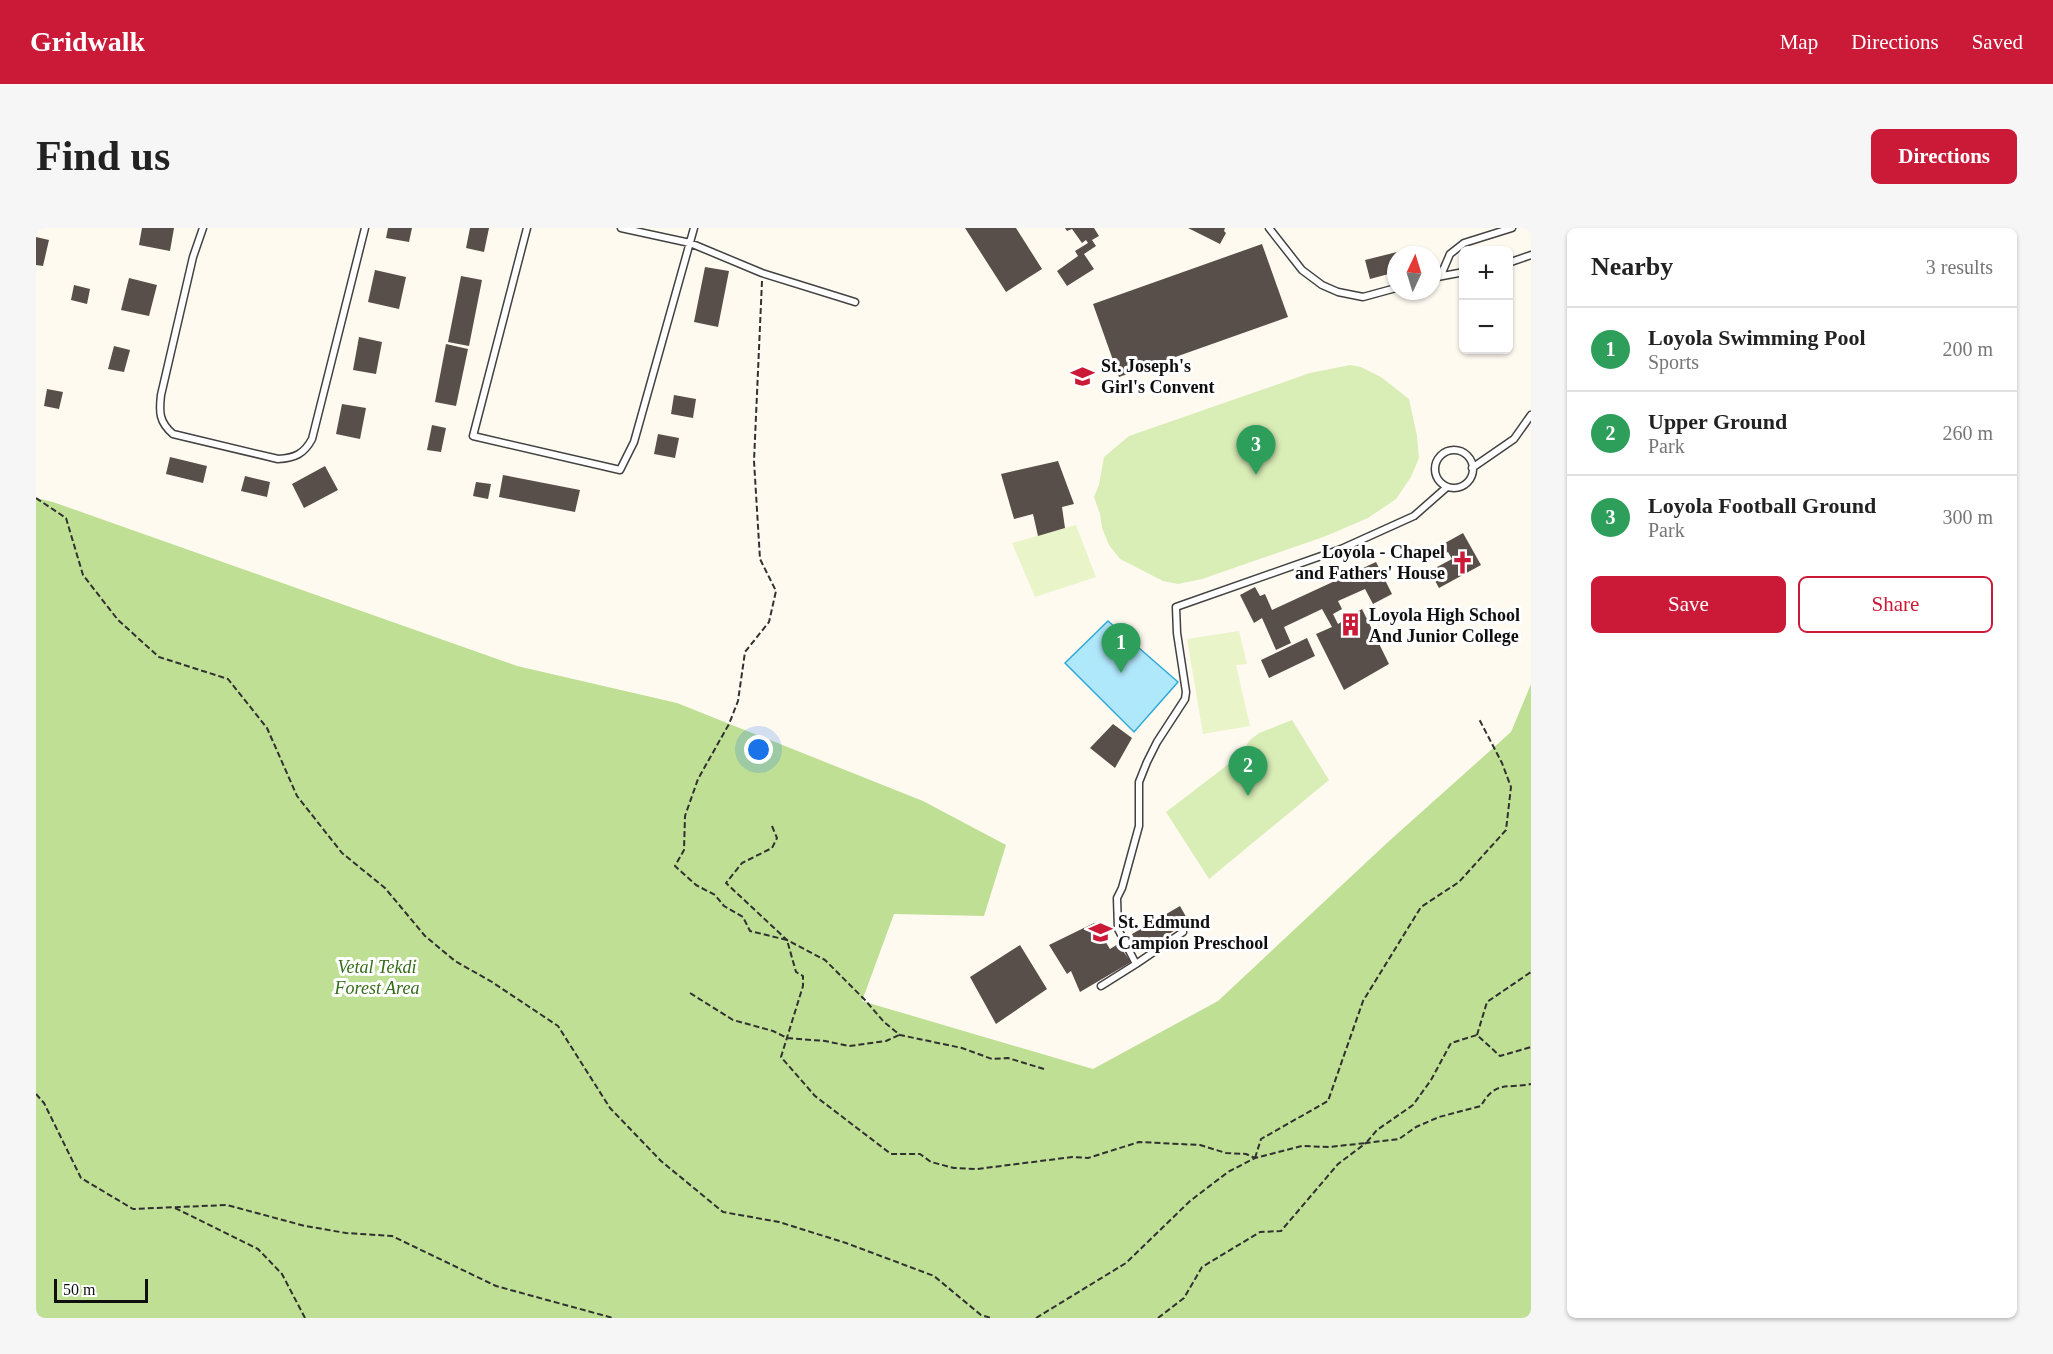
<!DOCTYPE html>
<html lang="en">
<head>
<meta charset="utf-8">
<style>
	body { margin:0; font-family:Georgia,serif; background:#f6f6f6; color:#222 }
	.controls { position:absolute; right:18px; top:18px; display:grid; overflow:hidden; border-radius:9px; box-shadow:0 2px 4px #0004 }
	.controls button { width:54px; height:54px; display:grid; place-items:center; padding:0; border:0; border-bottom:2px solid #e0e0e0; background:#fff; color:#222; font:30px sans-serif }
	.compass { position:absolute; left:1351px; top:18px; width:54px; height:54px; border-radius:50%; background:#fff; box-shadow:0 2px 4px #0004; rotate:4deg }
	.scale { position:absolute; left:18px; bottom:15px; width:94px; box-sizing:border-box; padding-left:6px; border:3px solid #0f0f0f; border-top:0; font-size:16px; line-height:21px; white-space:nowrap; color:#0f0f0f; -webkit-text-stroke:4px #fff; paint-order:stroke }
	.you { position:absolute; left:723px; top:522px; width:21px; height:21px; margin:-15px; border:4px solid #fff; border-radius:50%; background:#1a73e8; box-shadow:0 0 0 9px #1a73e833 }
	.badge { display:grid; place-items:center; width:39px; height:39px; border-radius:50%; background:#cb1a37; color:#fff; font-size:20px; font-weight:700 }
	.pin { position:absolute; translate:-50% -50px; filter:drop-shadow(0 2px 3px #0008) }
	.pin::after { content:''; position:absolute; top:32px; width:21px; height:18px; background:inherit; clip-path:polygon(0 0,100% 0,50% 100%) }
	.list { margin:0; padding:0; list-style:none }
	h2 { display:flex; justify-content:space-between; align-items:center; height:78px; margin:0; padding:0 24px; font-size:26px }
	h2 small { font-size:20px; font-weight:400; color:#767676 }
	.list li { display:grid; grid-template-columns:39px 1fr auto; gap:18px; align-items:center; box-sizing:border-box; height:84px; padding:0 24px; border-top:2px solid #e0e0e0 }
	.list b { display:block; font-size:22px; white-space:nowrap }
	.list p { margin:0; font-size:20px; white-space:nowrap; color:#767676 }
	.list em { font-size:20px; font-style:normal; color:#767676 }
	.actions { display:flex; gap:12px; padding:18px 24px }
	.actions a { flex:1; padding:14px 0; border:2px solid #cb1a37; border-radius:9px; text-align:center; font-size:21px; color:#cb1a37 }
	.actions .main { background:#cb1a37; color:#fff }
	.map { position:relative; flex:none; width:1495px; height:1090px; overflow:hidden; border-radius:9px }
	header { display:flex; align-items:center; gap:36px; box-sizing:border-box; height:84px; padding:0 30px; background:#cb1a37; color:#fff }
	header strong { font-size:28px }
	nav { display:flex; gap:33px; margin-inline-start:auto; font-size:21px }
	.intro { display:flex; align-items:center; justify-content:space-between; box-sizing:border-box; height:144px; padding:0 36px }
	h1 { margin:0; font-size:42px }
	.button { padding:15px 27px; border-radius:9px; background:#cb1a37; color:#fff; font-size:21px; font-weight:700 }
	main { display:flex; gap:36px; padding:0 36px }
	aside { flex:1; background:#fff; border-radius:9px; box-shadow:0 2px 4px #0004 }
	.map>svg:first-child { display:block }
</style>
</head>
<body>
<header>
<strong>Gridwalk</strong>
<nav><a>Map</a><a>Directions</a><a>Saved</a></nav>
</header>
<div class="intro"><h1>Find us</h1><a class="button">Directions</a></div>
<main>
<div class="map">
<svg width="1495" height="1090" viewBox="0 0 1495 1090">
	<rect width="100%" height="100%" fill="#fffaf0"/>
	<path fill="#d9edb6" d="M1314,137L1325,139L1345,149L1373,171L1381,208L1383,230L1375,249L1360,271L1332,290L1290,308L1166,351L1142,356L1127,353L1084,331L1073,317L1066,300L1064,286L1058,269L1063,257L1068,229L1093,208L1274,145Z
		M1256,492L1293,552L1173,651L1130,584L1202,529L1214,512L1223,505Z"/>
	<path fill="#bedf94" d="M0,270L17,274L481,438L641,475L887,573L970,617L948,688L858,686L826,773L1057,841L1182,773L1352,614L1475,504L1495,456V1090H0Z"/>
	<path fill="#eaf4c9" d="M1040,297L1060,349L999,369L976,315Z
		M1203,403L1211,436L1200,437L1214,498L1167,506L1151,411Z"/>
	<path fill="#b0e8fb" stroke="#31a9d8" stroke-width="1.5" d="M1072,393L1142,454L1098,504L1029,435Z"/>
	<path fill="#584e4a" d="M106,0H138L134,23L103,17Z
		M352,0H376L373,14L350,10Z
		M434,0H453L448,24L430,20Z
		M929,0H980L1006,41L970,64Z
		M1029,0H1058L1063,8L1056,12L1060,18L1048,26L1058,41L1031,58L1021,43L1042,28L1039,23L1052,15L1050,12L1046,15L1036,1L1031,3Z
		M1152,0H1189L1188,3L1190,5L1184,16Z
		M0,9L13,12L7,38L0,37Z
		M1226,16L1252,89L1083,149L1057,76Z
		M1373,21L1375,27H1360V44L1334,51L1329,32Z
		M669,39L693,43L682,99L658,94Z
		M339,42L370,49L363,81L332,74Z
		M425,48L446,52L433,118L412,114Z
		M93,50L121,57L113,88L85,82Z
		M38,57L54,61L51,76L35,72Z
		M323,109L346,114L340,146L317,142Z
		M410,116L432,121L420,178L399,174Z
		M78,118L94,122L88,144L72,141Z
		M11,161L27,164L23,181L8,178Z
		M638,167L660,171L657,190L635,186Z
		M306,176L330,180L324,211L300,206Z
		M396,197L410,200L405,224L391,222Z
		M622,206L643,210L639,230L618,226Z
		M134,229L171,238L167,255L130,246Z
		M1022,233L1038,276L1026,279L1029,300L1002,308L997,286L978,291L965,246Z
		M289,238L302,262L268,280L256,256Z
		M467,247L544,262L539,284L463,269Z
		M209,248L234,254L231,269L205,263Z
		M440,254L455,256L452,271L437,268Z
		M1427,305L1445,337L1403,360L1397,349L1404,345L1401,339L1416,331L1412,324L1405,327L1400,320Z
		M1340,334L1356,366L1337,376L1329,361L1302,373L1306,381L1297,386L1302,396L1326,381L1353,436L1308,462L1280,406L1296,399L1286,381L1248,399L1255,415L1240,422L1226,390L1218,395L1204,367L1219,359L1224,368L1229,366L1236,382Z
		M1271,410L1279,428L1233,450L1225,432Z
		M1077,496L1096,510L1079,540L1054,520Z
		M1144,678L1153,694L1104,723L1096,706Z
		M1058,695L1074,721L1082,716L1095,734L1044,764L1035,743L1031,746L1013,717Z
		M984,717L1011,761L960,796L934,749Z"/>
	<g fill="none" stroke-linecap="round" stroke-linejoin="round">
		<defs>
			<path id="service" d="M167,0L157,29L125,167C123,184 123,194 137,206L242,231C259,230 268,226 276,211L329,0
				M491,0L437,208L584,242L598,214L658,0
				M585,0L654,15L726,45L819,74
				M1233,0L1266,42L1286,57L1302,64L1327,69L1360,60
				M1472,35L1495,27
				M1405,47L1414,26L1428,15L1476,0
				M1396,50L1428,44
				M1399 241a19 19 0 1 1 38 0a19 19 0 1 1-38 0Z
				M1436,240L1478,211L1495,187
				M1147,704L1100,736L1082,701L1081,670L1086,660L1103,598V554L1111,534L1121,514L1149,471L1150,464L1141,405L1140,379L1305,321L1378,288L1411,259
				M1065,758L1100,736"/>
		</defs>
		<use href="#service" stroke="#424242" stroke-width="9"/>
		<path stroke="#313131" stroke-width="2" stroke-dasharray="6 3" stroke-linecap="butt" d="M726,53L718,233L724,331L740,363L733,394L709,424L702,473L693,496L662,551L649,588L648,622L639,638L660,657L679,667L688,678L707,689L714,703L751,712L760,744L767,748V758L745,829L779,868L855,926H884L895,934L918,940L941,941L1036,929L1052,930L1103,914L1164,917L1190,925L1210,926L1219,930
			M0,270L30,290L47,347L82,392L123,429L192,451L231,500L261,568L306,625L349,660L389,708L419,733L456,754L522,798L574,880L625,933L687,984L743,994L810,1015L898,1048L945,1087L955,1090
			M736,598L741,610L736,620L706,635L690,655L751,712L789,732L829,772L848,794L864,807L926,820L956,831L972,830L1008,841
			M654,765L697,792L737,803L751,810L789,813L813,818L850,813L863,807
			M1441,807L1451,774L1495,744
			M0,866L8,875L45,950L97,981L191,977L269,998L310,1005L356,1008L460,1058L577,1090
			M1219,930L1225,911L1292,873L1327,773L1385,679L1423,654L1470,602L1475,559L1466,535L1443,491
			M139,980L222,1021L246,1046L269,1090
			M1000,1090L1090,1035L1154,973L1192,944L1219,930L1266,918L1293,919L1330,915L1341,902L1377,877L1395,852L1415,815L1441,807L1464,828L1495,819
			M1122,1090L1148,1070L1166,1039L1224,1004L1245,1003L1302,936L1330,915L1363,911L1380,899L1403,889L1445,878C1459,852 1471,861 1495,856"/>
		<use href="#service" stroke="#fff" stroke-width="6"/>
	</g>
	<defs>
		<symbol id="school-bare" viewBox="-9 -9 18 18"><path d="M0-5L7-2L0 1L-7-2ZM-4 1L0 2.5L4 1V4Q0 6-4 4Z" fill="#cb1a37" stroke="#fff" stroke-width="2.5" paint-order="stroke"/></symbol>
		<symbol id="church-bare" viewBox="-9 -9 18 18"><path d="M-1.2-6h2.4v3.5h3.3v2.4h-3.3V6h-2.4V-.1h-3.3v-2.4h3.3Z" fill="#cb1a37" stroke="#fff" stroke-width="2.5" paint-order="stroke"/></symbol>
		<symbol id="building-bare" viewBox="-9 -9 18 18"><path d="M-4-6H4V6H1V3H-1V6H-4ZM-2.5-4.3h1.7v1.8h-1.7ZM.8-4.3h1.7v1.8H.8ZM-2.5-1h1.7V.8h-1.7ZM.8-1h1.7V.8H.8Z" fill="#cb1a37" stroke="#fff" stroke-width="2.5" paint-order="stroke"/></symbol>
	</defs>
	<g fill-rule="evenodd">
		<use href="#school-bare" x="1030" y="132" width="33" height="33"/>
		<use href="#church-bare" x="1410" y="318" width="33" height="33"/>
		<use href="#building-bare" x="1298" y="380" width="33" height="33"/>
		<use href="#school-bare" x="1048" y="688" width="33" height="33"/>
	</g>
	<g text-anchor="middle" stroke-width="6" stroke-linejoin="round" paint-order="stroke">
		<g font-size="18" font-weight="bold" fill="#0f0f0f" stroke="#fff" text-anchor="start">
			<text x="1065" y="144">St. Joseph's<tspan x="1065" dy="21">Girl's Convent</tspan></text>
			<text x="1409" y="330" text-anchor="end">Loyola - Chapel<tspan x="1409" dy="21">and Fathers' House</tspan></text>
			<text x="1333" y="393">Loyola High School<tspan x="1333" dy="21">And Junior College</tspan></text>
			<text x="1082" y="700">St. Edmund<tspan x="1082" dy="21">Campion Preschool</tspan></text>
		</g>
		<g font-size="18" font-style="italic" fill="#346c19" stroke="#fff">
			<text x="341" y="745">Vetal Tekdi<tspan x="341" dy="21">Forest Area</tspan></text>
		</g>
	</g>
</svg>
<div class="controls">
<button>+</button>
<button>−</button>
</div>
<svg class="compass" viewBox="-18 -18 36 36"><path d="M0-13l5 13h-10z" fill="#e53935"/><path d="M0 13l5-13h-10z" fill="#767676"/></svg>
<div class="scale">50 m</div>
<div class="you"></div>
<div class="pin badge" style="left:1085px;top:445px;background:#2e9e5b">1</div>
<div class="pin badge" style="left:1212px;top:568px;background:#2e9e5b">2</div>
<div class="pin badge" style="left:1220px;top:247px;background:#2e9e5b">3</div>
</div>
<aside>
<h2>Nearby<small>3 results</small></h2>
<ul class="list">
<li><span class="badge" style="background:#2e9e5b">1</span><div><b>Loyola Swimming Pool</b><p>Sports</p></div><em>200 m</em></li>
<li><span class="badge" style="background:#2e9e5b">2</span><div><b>Upper Ground</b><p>Park</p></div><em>260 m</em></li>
<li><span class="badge" style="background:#2e9e5b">3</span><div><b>Loyola Football Ground</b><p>Park</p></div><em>300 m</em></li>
</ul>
<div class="actions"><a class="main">Save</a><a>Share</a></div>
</aside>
</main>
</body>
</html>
